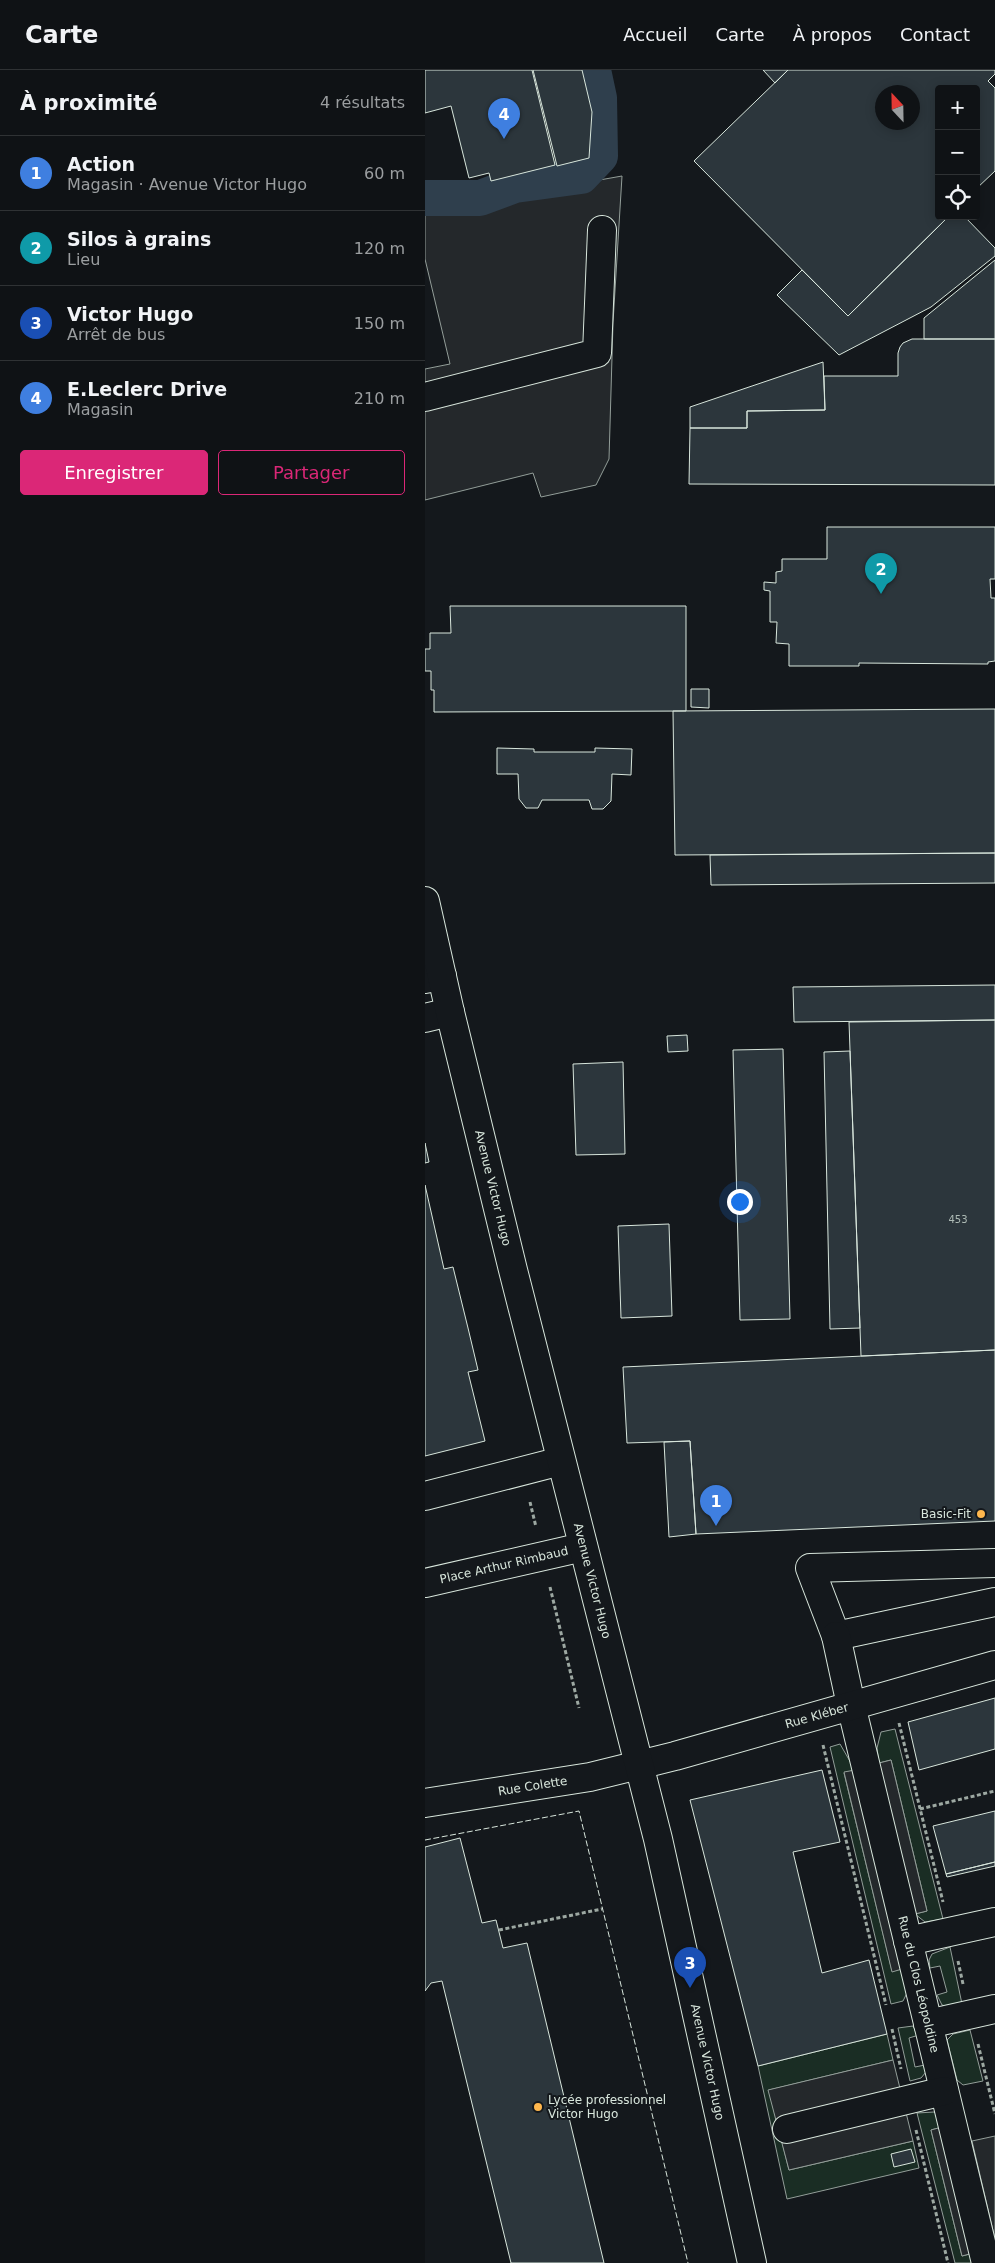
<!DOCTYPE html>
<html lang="fr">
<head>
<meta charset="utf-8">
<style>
	body { margin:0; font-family:"DejaVu Sans",sans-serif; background:#181b1e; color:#f1f3f6 }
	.controls { position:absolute; right:15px; top:15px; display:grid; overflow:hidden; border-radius:5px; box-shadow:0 2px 12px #0003 }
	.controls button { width:45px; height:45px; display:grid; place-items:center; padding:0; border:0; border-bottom:1px solid #2f3234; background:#0f1215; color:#f1f3f6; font:25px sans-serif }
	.compass { position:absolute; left:450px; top:15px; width:45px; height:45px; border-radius:50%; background:#0f1215; box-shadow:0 2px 12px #0003; rotate:338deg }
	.you { position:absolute; left:314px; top:1131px; width:18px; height:18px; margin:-12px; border:4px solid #fff; border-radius:50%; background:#1a73e8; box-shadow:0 0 0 8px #1a73e833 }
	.badge { display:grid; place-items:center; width:32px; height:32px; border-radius:50%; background:#db2777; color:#fff; font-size:16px; font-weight:700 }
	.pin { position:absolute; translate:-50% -41px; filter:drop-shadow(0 1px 2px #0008) }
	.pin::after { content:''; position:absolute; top:26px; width:18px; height:15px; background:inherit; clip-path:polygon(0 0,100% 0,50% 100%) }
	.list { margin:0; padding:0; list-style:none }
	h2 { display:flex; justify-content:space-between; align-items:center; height:65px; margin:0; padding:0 20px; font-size:21px }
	h2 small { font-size:16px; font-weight:400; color:#9b9ea0 }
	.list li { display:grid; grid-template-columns:32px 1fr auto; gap:15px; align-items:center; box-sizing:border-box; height:75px; padding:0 20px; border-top:1px solid #2f3234 }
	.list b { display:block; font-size:19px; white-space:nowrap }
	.list p { margin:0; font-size:16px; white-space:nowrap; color:#9b9ea0 }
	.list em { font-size:16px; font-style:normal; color:#9b9ea0 }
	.actions { display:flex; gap:10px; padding:15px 20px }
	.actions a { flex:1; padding:11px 0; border:1px solid #db2777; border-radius:5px; text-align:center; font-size:18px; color:#db2777 }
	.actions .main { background:#db2777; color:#fff }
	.icon { flex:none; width:28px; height:28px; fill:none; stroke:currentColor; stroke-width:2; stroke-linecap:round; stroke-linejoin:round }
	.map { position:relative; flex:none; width:570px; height:2193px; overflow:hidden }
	header { display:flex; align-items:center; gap:30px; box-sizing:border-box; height:70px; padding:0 25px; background:#0f1215; border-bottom:1px solid #2f3234 }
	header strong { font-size:24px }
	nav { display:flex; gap:28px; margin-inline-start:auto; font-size:18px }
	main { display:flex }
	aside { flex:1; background:#0f1215 }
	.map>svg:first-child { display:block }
</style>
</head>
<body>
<header>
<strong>Carte</strong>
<nav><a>Accueil</a><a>Carte</a><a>À propos</a><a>Contact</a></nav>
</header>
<main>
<aside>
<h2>À proximité<small>4 résultats</small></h2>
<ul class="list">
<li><span class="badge" style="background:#3f7fe0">1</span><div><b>Action</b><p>Magasin · Avenue Victor Hugo</p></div><em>60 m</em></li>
<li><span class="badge" style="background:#0f9aa8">2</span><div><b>Silos à grains</b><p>Lieu</p></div><em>120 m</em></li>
<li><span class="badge" style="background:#1a4fb4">3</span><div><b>Victor Hugo</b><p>Arrêt de bus</p></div><em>150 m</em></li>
<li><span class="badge" style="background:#3f7fe0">4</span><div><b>E.Leclerc Drive</b><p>Magasin</p></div><em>210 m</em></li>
</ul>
<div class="actions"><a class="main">Enregistrer</a><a>Partager</a></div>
</aside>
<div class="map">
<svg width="570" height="2193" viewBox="0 0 570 2193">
	<rect width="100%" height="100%" fill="#14181c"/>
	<path fill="#1a2d24" stroke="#939e99" d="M470,1659L518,1849L500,1852L490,1844L502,1841L466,1690L454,1693L452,1678L456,1662Z
		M415,1674L430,1700L419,1703L467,1901L477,1899L484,1919L478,1931L466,1934L405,1677Z
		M525,1877L537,1934L524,1937L517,1935L512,1925L522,1922L515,1896L505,1898L504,1890L507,1884Z
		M488,1956L494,1965L484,1968L490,1997L500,1995L501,2002L496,2008L485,2011L473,1958Z
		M545,1960L558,2011L538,2015L532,2010L522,1970L528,1964Z
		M462,1964L468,1990L344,2020L364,2100L488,2071L494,2098L362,2129L333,1996Z
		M509,2042L512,2045L517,2057L506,2060L537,2186L545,2184L547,2193H530L492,2043Z"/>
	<path fill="#24282b" stroke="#939e99" d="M197,106L188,253L184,389L171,415L116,427L108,403L0,430V299L25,294L0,189V141Z
		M466,1690L502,1841L490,1844L454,1693Z
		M430,1700L477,1899L467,1902L419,1702Z
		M468,1990L488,2071L364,2100L343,2020Z
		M517,2057L548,2183L537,2186L506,2060Z
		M570,2066V2169L547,2071Z"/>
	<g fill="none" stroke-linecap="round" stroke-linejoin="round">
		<path stroke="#2f3f4d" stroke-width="36" d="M0,128H55L90,115L156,106L175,86L174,28L168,0"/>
	</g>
	<path fill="#2c363c" stroke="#d8e6dc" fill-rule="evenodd" d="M0,0H107L130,95L66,111L64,103L44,108L26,36L0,43Z
		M108,0H157L167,42L164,88L132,96Z
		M338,0H363L350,13Z
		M363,0H570V4L563,11L570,18V101L551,119V19H514V146H524L423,246L269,91ZM458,22H488V52H458Z
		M524,146H539L570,178V186L506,237L414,285L352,225L377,200L423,246Z
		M570,190V269H499V248Z
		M487,269H570V415L264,414L265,358H322V341L400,340L399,306H473V283L475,277L478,273Z
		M398,292L400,340L322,341V358H265V337Z
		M402,457H570V509H565L566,528H570V591L563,592V594L434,593V596H364V574L351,573L352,552H345V521L339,520V512L351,513V502L357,501V489H402Z
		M25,536H261V641L9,642V620H6V601H0V579H5V563H26Z
		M266,619H284V638L266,637Z
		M570,639V783L250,785L248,641Z
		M72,678L109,679V682H170V678L207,679L206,705L187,704L186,731L178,739H167L164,730H117L113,738H101L94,729L93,704H72Z
		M570,783V813L286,815L285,785Z
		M570,915V950L369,952L368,917Z
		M570,950V1280L436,1286L424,952Z
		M262,965L263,981L243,982L242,966Z
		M358,979L365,1249L315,1250L308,980Z
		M425,981L435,1258L405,1259L399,982Z
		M198,992L200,1084L151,1085L148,994Z
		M0,1073L4,1092L0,1093Z
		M0,1115L19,1199L28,1197L43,1258L53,1300L43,1302L60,1371L0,1386Z
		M244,1154L247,1246L196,1248L193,1156Z
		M570,1280V1451L271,1464L265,1371L202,1373L198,1297Z
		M265,1371L271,1464L244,1467L239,1372Z
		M570,1628V1679L494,1700L483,1652Z
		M397,1700L415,1772L368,1782L397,1903L444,1890L462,1964L333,1996L265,1730Z
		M570,1741V1792L521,1804L508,1756Z
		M35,1768L57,1853L71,1850L78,1878L102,1873L179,2193H86L17,1911L6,1913L0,1921V1777Z
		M570,1792V1796L522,1807L521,1804Z
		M486,2079L490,2092L469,2097L466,2084Z"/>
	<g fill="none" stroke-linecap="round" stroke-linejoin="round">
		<defs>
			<g id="minor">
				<path d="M0,327L172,283L177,160"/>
				<path d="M0,909L17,906"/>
				<path d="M0,948L25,942"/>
				<path d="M0,1426L136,1391"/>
				<path d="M570,1493L385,1498L411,1566L570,1532"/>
				<path id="s1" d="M0,1513L158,1477"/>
				<path id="s2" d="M411,1566L426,1635L561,2193"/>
				<path id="s3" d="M0,1733L165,1707L250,1686L570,1595"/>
				<path d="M483,1871L570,1852"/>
				<path d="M503,1954L570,1939"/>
				<path d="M362,2059L519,2021"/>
			</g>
			<g id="major">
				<path id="s4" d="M0,831L25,942L88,1200L233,1769L327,2193"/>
			</g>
		</defs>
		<use href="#minor" stroke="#d8e6dc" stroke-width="30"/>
		<use href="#major" stroke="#d8e6dc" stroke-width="30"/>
		<path stroke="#9da8a2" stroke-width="3" stroke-dasharray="4 2.5" stroke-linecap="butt" d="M105,1432L111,1457
			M125,1517L154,1638
			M474,1653L518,1832
			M398,1675L461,1935
			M495,1739L570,1721
			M74,1860L177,1839
			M533,1891L538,1914
			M467,1959L476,1999
			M553,1974L570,2044
			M491,2060L523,2193"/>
		<use href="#minor" stroke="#14181c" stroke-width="28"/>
		<use href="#major" stroke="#14181c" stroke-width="28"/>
		<path stroke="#d8e6dc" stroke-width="1" stroke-dasharray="6 2.5" stroke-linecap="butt" d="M0,1770L154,1741L263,2193"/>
	</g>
	<g fill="#ffb74d" stroke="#14181c" stroke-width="2">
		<circle cx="556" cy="1444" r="5"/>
		<circle cx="113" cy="2037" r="5"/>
	</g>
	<g text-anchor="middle" stroke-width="4" stroke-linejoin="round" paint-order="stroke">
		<g font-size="10" fill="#adbab4">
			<text x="533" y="1153">453</text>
		</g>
		<g font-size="12" fill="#d8e6dc" stroke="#14181c">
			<text dy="4" stroke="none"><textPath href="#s4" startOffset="295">Avenue Victor Hugo</textPath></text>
			<text dy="4" stroke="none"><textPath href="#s1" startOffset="81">Place Arthur Rimbaud</textPath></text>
			<text dy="4" stroke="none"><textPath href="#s4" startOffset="700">Avenue Victor Hugo</textPath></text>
			<text dy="4" stroke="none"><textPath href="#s3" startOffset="402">Rue Kléber</textPath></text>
			<text dy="4" stroke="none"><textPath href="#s3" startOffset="109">Rue Colette</textPath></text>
			<text dy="4" stroke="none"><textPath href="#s2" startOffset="358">Rue du Clos Léopoldine</textPath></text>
			<text dy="4" stroke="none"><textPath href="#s4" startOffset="1195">Avenue Victor Hugo</textPath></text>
		</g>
		<g font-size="12" fill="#d8e6dc" stroke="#14181c" text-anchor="end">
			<text x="546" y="1448">Basic-Fit</text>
			<text x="123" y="2034" text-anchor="start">Lycée professionnel<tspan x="123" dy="14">Victor Hugo</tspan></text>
		</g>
	</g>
</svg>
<div class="controls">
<button>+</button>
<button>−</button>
<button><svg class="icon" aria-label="locate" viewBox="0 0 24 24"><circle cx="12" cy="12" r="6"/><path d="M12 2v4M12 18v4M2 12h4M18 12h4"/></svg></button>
</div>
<svg class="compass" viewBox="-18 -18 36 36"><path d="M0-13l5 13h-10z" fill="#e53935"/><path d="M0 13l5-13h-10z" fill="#9b9ea0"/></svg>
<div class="you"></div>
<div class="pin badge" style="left:291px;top:1456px;background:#3f7fe0">1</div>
<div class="pin badge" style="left:456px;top:524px;background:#0f9aa8">2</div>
<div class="pin badge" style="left:265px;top:1918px;background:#1a4fb4">3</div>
<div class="pin badge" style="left:79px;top:69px;background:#3f7fe0">4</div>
</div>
</main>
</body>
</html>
